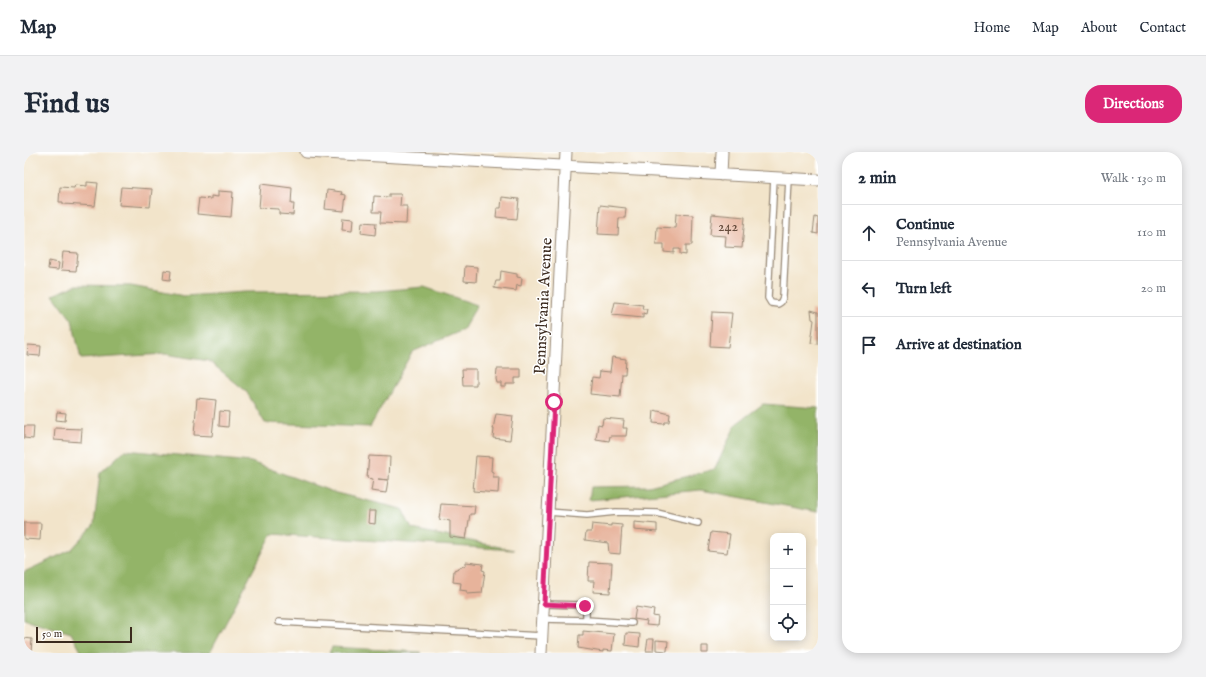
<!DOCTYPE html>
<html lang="en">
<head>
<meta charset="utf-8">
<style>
	body { margin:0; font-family:"IM FELL English",serif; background:#f2f2f3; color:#1f2937 }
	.controls { position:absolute; right:12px; bottom:12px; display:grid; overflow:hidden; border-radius:8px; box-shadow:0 2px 10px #0003 }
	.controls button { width:36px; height:36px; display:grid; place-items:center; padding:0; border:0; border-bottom:1px solid #e0e1e3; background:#fff; color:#1f2937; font:20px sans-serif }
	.scale { position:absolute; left:12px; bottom:10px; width:96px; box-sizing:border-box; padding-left:4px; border:2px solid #3b2a1e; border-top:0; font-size:11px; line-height:14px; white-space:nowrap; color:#3b2a1e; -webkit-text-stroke:3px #fff; paint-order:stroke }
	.stop { position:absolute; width:12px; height:12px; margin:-9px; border:3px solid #db2777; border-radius:50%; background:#fff }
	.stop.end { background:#db2777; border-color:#fff; box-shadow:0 1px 4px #0008 }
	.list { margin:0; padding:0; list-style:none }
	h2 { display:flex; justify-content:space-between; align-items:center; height:52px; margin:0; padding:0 16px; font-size:17px }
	h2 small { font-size:13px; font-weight:400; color:#747a83 }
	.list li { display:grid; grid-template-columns:26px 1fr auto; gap:12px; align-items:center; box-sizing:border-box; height:56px; padding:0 16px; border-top:1px solid #e0e1e3 }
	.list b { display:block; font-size:15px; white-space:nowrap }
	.list p { margin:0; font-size:13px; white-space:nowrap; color:#747a83 }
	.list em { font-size:13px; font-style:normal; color:#747a83 }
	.icon { flex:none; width:22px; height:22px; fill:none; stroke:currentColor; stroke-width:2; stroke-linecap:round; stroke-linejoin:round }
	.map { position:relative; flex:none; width:794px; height:501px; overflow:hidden; border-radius:16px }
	header { display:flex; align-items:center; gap:24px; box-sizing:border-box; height:56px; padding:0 20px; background:#fff; border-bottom:1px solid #e0e1e3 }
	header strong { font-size:19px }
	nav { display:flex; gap:22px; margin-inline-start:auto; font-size:14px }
	.intro { display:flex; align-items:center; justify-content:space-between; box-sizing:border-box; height:96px; padding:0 24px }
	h1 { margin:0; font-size:28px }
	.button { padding:10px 18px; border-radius:16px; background:#db2777; color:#fff; font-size:14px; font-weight:700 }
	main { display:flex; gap:24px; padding:0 24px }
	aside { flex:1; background:#fff; border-radius:16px; box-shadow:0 2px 10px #0003 }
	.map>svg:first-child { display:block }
</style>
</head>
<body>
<header>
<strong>Map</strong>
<nav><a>Home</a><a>Map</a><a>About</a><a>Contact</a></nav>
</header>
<div class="intro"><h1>Find us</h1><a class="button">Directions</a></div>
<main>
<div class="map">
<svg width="794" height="501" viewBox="0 0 794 501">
	<rect width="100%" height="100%" fill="#fff"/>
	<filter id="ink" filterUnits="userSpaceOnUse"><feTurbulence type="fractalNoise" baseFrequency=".025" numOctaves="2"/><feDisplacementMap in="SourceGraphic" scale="8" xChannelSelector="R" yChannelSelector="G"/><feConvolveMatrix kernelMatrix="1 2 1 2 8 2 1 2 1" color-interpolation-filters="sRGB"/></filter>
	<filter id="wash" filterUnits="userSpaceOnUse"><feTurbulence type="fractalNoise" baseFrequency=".012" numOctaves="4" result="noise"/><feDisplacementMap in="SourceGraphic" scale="16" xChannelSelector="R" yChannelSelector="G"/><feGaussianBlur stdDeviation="0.9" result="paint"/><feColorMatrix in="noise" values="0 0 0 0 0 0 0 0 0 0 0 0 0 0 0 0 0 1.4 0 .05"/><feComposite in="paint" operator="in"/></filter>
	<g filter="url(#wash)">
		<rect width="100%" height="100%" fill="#f2e4ca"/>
		<path fill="#93b467" stroke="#676f42" d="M53,133L107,134L160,144L221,140L353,139L400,135L453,153L439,178L388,200L346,275L241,271L222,239L185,209L141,202L57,207L48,168L29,143Z
			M739,252L794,256V360L677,338L565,348L567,335L625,334L691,317L712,272Z
			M101,298L227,310L312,341L378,357L388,377L490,398L248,382L186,501H58L47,481L0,467V420L47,398L70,373L76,321Z
			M308,495L396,500L397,501H305Z"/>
		<g id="blocks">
			<path fill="#e7b39b" d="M63,30L74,31L71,54L39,52V50H35L36,35L50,36L51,33L63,34Z
				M237,32L268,36L267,52H270L269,63L255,62V57L235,56Z
				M97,35L128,37L126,55L95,53Z
				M303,38L318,40L317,42L322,43L320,59L301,57Z
				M194,39L209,40L207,65L173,62L175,46L187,47V44L194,45Z
				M365,42H377L376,54H383L382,72L356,71L357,60H349L350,44L365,45Z
				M478,45L495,47L493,67L472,65L473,56H477Z
				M576,53L602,56L601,66H595L594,83L574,82Z
				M652,62L669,63L668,93H662V103L656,102V97H650V101L640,100V92H632L633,75L651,76Z
				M688,62L721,65L718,96L701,95L702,84L686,83Z
				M791,65L794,66V82L789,81Z
				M319,66L329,67L328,79L318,78Z
				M338,70L352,71L351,83L337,81Z
				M39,100L54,101L52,119L37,118Z
				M25,109L35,111L34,118L24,117Z
				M441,114L453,115L452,130L440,129Z
				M140,118L147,119L146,128L139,127Z
				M477,119L493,122V125L498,126L497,134L493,133L492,139L470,136L472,129H476Z
				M591,150L619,153L618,157H623L622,162L619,161V166L588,163Z
				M787,158L794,160V192L787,191L790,168L788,167Z
				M688,160L708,161L704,195L686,194Z
				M4,193L17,194L16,204L3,203Z
				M588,205L602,207L601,222H598L596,245L566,242L568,225L575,226L576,219L586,220Z
				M438,217H452V233H439Z
				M473,217H497V226H491V232H482V235H477V231H473L472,227Z
				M173,246L192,248L188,284L170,283Z
				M630,258L646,262L645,270H641L640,272L629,271Z
				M196,259L205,260L204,275L195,274Z
				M33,260L42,261L41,269L32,268Z
				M472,262L489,264L486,288L469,286L470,277H469Z
				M579,266L600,268L599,276H603L602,284H586L585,289L572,287L574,272L578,273Z
				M0,274H10L9,287L0,286Z
				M31,276L58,277L57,290L30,288Z
				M345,304L366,305L365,328L354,327L364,328L362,341L347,339L349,327L343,326Z
				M452,304L468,305L467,319L469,320V325H475L474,341L449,339Z
				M417,352L451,354L450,362H446L442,387L426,385V369L415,367Z
				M345,359H352L351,372L344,371Z
				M610,370L633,372V380L610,378Z
				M0,371H17L16,388L0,387Z
				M568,372L587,374V372L598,373L596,402L585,401L584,391L561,388L562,380H567Z
				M687,380L706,382L703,401L684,399Z
				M442,410L459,412L458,418L461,419L458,441L443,442V439L436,438L437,431L429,430L430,418L442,413Z
				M565,410L588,411L586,441L569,440L570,429H564Z
				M612,455L630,458L629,464L634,465L633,474L622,473L623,469L610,467Z
				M559,479L590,482L588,499L579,498V500L554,496L555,483H559Z
				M602,481L616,482L615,495L601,493Z
				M0,486L8,487L7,501H0Z
				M624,487H630L629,499H622Z
				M632,488L644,489L643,499L632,498Z
				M678,494H684V501H678Z"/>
		</g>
	</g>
	<g filter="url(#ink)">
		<use href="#blocks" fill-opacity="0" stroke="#968774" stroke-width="1"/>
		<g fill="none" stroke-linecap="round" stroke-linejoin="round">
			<defs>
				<path id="lane" d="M750,26L744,146L747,151L754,152L757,150L759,145L765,27
					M524,360L563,363L592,360L633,361L674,371
					M519,467L562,468V456L558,453L520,452
					M562,468L608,471
					M255,470L518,484"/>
				<path id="street" d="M282,0L794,28
					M697,23L698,0
					M517,501L542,0"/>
			</defs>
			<use href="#lane" stroke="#968774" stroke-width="8"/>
			<use href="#street" stroke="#968774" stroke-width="13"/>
			<use href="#lane" stroke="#fff" stroke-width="5.5"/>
			<use href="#street" stroke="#fff" stroke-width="11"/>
		</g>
	</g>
	<g fill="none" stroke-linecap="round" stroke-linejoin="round" filter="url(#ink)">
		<path stroke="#db2777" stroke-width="5" d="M530,250L520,452L561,454"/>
	</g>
	<g text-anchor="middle" stroke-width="3" stroke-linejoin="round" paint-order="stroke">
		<g font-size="14" fill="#664c3d">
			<text x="704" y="79">242</text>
		</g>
		<g font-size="16" fill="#3b2a1e" stroke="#fff">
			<text transform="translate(518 154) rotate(-87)" y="6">Pennsylvania Avenue</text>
		</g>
	</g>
</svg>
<div class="controls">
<button>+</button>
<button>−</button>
<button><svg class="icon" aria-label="locate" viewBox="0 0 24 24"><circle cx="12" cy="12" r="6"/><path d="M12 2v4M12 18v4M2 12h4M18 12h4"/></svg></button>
</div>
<div class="scale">50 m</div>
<div class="stop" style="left:530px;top:250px"></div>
<div class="stop end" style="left:561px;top:454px"></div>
</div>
<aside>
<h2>2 min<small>Walk · 130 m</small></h2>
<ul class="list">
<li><svg class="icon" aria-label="ahead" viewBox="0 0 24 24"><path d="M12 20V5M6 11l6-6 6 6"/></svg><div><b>Continue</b><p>Pennsylvania Avenue</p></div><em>110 m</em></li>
<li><svg class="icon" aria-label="left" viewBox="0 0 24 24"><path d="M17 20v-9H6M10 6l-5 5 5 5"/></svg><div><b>Turn left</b></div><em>20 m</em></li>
<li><svg class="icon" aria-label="arrive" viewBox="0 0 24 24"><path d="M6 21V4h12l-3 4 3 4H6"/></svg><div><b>Arrive at destination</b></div></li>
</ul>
</aside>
</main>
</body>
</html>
